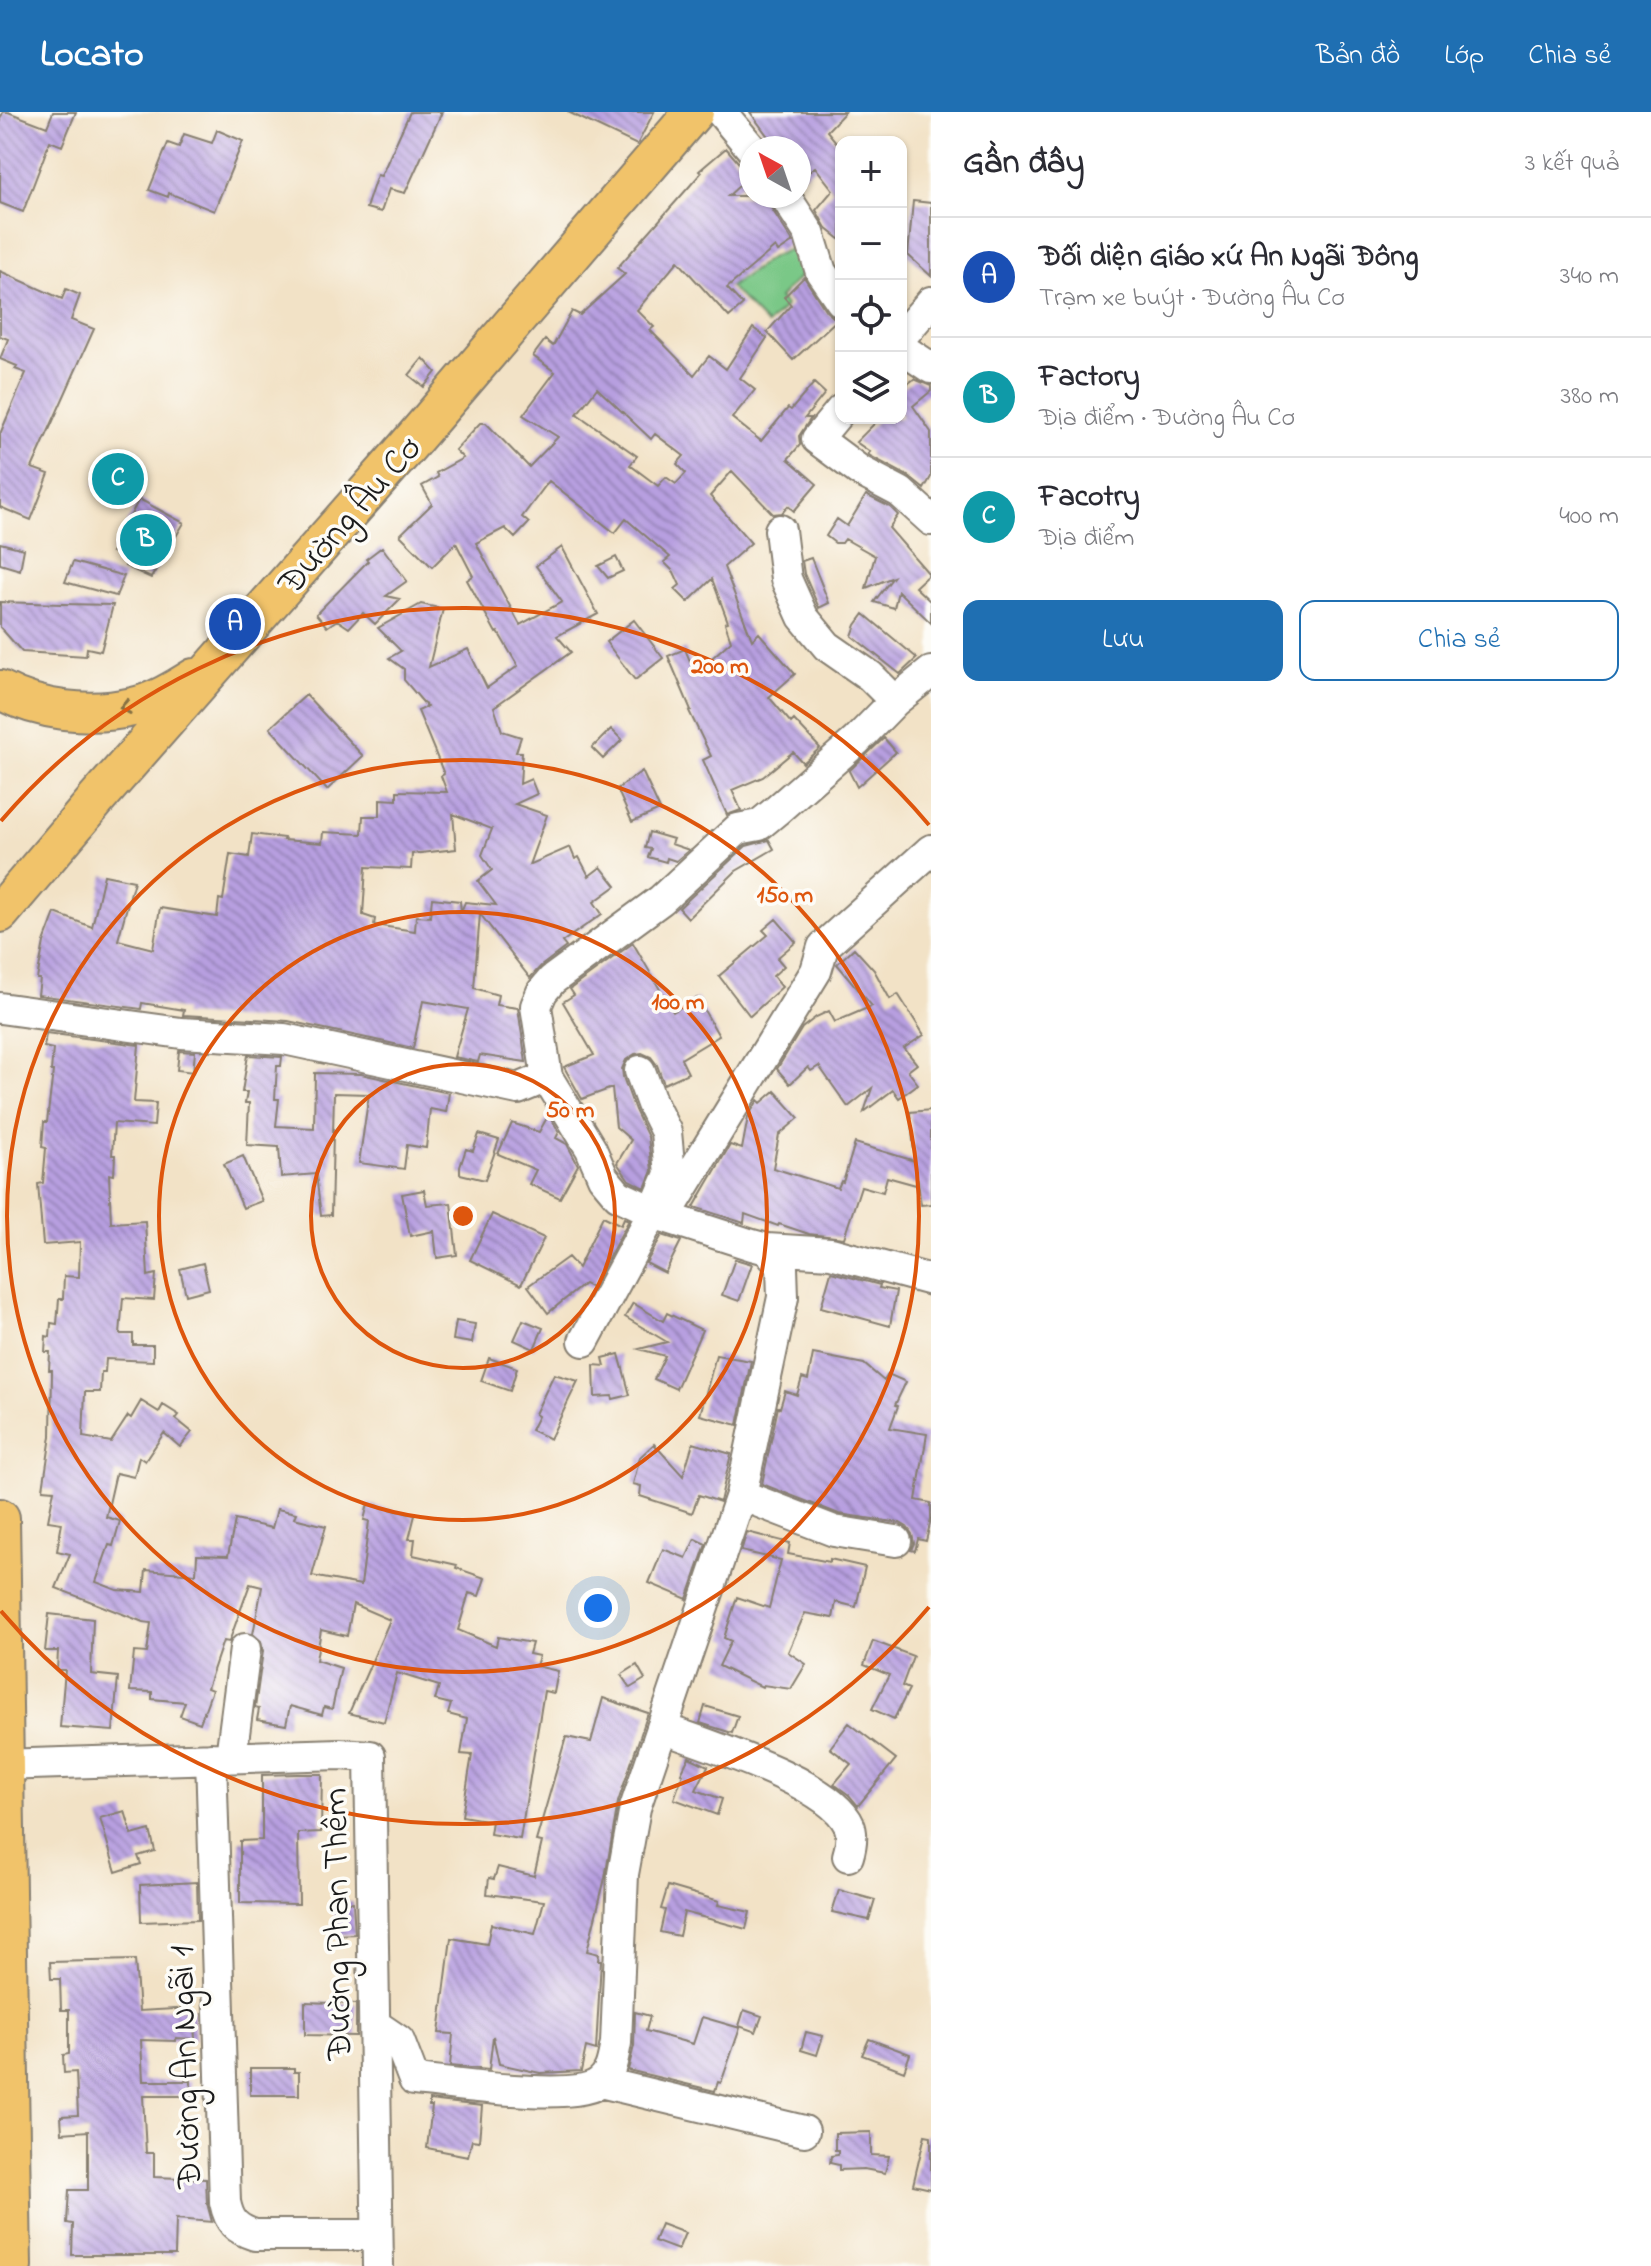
<!DOCTYPE html>
<html lang="vi">
<head>
<meta charset="utf-8">
<style>
	body { margin:0; font-family:"Indie Flower",sans-serif; background:#f7f7f7; color:#2b2b33 }
	.controls { position:absolute; right:24px; top:24px; display:grid; overflow:hidden; border-radius:16px; box-shadow:0 2px 6px #0004 }
	.controls button { width:72px; height:72px; display:grid; place-items:center; padding:0; border:0; border-bottom:2px solid #e1e1e2; background:#fff; color:#2b2b33; font:40px sans-serif }
	.compass { position:absolute; left:739px; top:24px; width:72px; height:72px; border-radius:50%; background:#fff; box-shadow:0 2px 6px #0004; rotate:320deg }
	.you { position:absolute; left:598px; top:1496px; width:28px; height:28px; margin:-20px; border:6px solid #fff; border-radius:50%; background:#1a73e8; box-shadow:0 0 0 12px #1a73e833 }
	.badge { display:grid; place-items:center; width:52px; height:52px; border-radius:50%; background:#1f6fb2; color:#fff; font-size:26px; font-weight:700 }
	.pin { position:absolute; translate:-50% -50%; border:4px solid #fff; box-shadow:0 2px 8px #0006 }
	.list { margin:0; padding:0; list-style:none }
	h2 { display:flex; justify-content:space-between; align-items:center; height:104px; margin:0; padding:0 32px; font-size:34px }
	h2 small { font-size:26px; font-weight:400; color:#7c7c81 }
	.list li { display:grid; grid-template-columns:52px 1fr auto; gap:24px; align-items:center; box-sizing:border-box; height:120px; padding:0 32px; border-top:2px solid #e1e1e2 }
	.list b { display:block; font-size:30px; white-space:nowrap }
	.list p { margin:0; font-size:26px; white-space:nowrap; color:#7c7c81 }
	.list em { font-size:26px; font-style:normal; color:#7c7c81 }
	.actions { display:flex; gap:16px; padding:24px 32px }
	.actions a { flex:1; padding:18px 0; border:2px solid #1f6fb2; border-radius:16px; text-align:center; font-size:28px; color:#1f6fb2 }
	.actions .main { background:#1f6fb2; color:#fff }
	.icon { flex:none; width:44px; height:44px; fill:none; stroke:currentColor; stroke-width:2; stroke-linecap:round; stroke-linejoin:round }
	.map { position:relative; flex:none; width:931px; height:2154px; overflow:hidden }
	header { display:flex; align-items:center; gap:48px; box-sizing:border-box; height:112px; padding:0 40px; background:#1f6fb2; color:#fff }
	header strong { font-size:38px }
	nav { display:flex; gap:44px; margin-inline-start:auto; font-size:28px }
	main { display:flex }
	aside { flex:1; background:#fff }
	.map>svg:first-child { display:block }
</style>
</head>
<body>
<header>
<strong>Locato</strong>
<nav><a>Bản đồ</a><a>Lớp</a><a>Chia sẻ</a></nav>
</header>
<main>
<div class="map">
<svg width="931" height="2154" viewBox="0 0 931 2154">
	<defs>
		<pattern id="building-back-hatch" width="6" height="6" patternUnits="userSpaceOnUse" patternTransform="scale(2)"><rect width="6" height="6" fill="#b79fe0"/><path d="M-1 5l2 2M0 0l6 6M5-1l2 2" fill="none" stroke="#9481b5"/></pattern>
	</defs>
	<rect width="100%" height="100%" fill="#fdfcf7"/>
	<filter id="ink" filterUnits="userSpaceOnUse"><feTurbulence type="fractalNoise" baseFrequency=".0125" numOctaves="2"/><feDisplacementMap in="SourceGraphic" scale="16" xChannelSelector="R" yChannelSelector="G"/><feConvolveMatrix kernelMatrix="1 2 1 2 8 2 1 2 1" color-interpolation-filters="sRGB"/></filter>
	<filter id="wash" filterUnits="userSpaceOnUse"><feTurbulence type="fractalNoise" baseFrequency=".006" numOctaves="4" result="noise"/><feDisplacementMap in="SourceGraphic" scale="32" xChannelSelector="R" yChannelSelector="G"/><feGaussianBlur stdDeviation="1.8" result="paint"/><feColorMatrix in="noise" values="0 0 0 0 0 0 0 0 0 0 0 0 0 0 0 0 0 1.4 0 .05"/><feComposite in="paint" operator="in"/></filter>
	<g filter="url(#wash)">
		<rect width="100%" height="100%" fill="#f2e2c6"/>
		<path fill="#7ac887" stroke="#4b7252" stroke-width="2" d="M799,133L809,155L779,186L786,194L767,213L730,175L771,145Z"/>
		<g id="blocks">
			<path fill="url(#building-back-hatch)" fill-rule="evenodd" d="M3,0H8L47,15L53,0H76L62,34L50,29L23,100L0,91V7Z
				M410,0H442L405,81L389,77L381,100L366,96L377,63L381,64Z
				M568,0H654L637,33Z
				M750,0H845L827,19L841,36V128L826,116L816,98L833,78L815,55L799,67V36H769L767,28L769,26Z
				M217,18L243,29L214,99L169,81L168,85L149,78L168,31L179,35L184,22L212,31Z
				M726,36L750,64L728,84H767L770,94L793,130L778,140L775,135L727,176L743,193L729,205L678,149L637,198L654,215L650,218L694,263L709,244L726,257L753,216L767,226L740,266L755,278L732,306L761,329L788,296L791,298L814,271L825,281L805,306H811L799,324L800,333L788,347L817,372L794,399L788,394L782,401L773,402L732,359L710,384L751,431L724,455L752,528L759,521L795,562L769,585L791,611L794,608L820,636L803,651L793,640L763,665L732,678L741,698L727,703L703,648L711,644L689,599L691,598L668,544L685,537L695,561L731,529L725,511L728,510L712,467L688,490L675,477L680,473L674,460L664,450L670,445L626,407L615,421L549,369L522,405L529,411L515,426L505,416L476,431L520,513L562,490L536,454L562,435L598,502L557,524L571,540L494,595L502,619L521,625L516,640H522L520,672L531,667L537,682L515,692L547,703L529,753L570,735L575,747L579,745L589,764L601,755L616,774L594,790L602,802L562,830L566,835L541,854L530,866L480,802L474,876L498,883L496,893L518,896L526,950L480,943L478,950L454,945L468,897L423,889L413,936L288,909L183,903L184,898L142,891L141,897L38,883L40,867H37L44,830L55,801L92,815L104,763L134,769L118,828L153,837L160,796L217,805L219,787L223,788L230,742L249,745L252,722L284,726L283,728L322,731L323,720L362,722L363,704H380V687L397,688V679L447,680L441,664L444,662L418,599L427,595L404,568V557L389,546L401,539L378,516L421,492L443,497L429,555L468,537L487,576L518,554L498,520L496,521L467,468L473,464L456,431L432,455L400,423L432,392L422,374L438,365L436,361L463,346L455,338L480,311H486L529,355L558,325L523,303L555,260L533,244L545,228L553,234L572,199L580,203L625,162L617,156L688,76L701,61L699,59ZM597,276L651,327L655,322L684,344L677,352L686,361L676,372L666,365L658,374L630,353L637,344L577,302ZM453,702L492,717L482,743L492,758L478,769L496,793L465,790L461,800L460,789L432,786L430,805L416,804L415,819L374,813L375,807L363,803L366,755L411,757L412,742L456,737Z
				M913,89L931,91V164L908,143Z
				M0,159L62,187L66,177L80,183L71,208L94,217L32,356L49,362L31,408L0,395V322L26,261L15,257L17,254L0,247L8,227L0,224Z
				M804,165L826,199L833,205L839,206L793,248L767,220L791,193L784,185Z
				M423,246L436,260L424,275L409,263Z
				M914,267L931,274V279L913,294L931,320V365L924,377L908,364L870,344L868,342L870,340L856,330L880,306H901V277Z
				M107,346L142,362L128,385L94,373Z
				M866,383L890,395L898,403L889,416L929,462L915,475L931,490V511L898,479L894,496L874,490L893,465L866,476L875,444L845,427L842,431H835L826,424L837,407L847,414Z
				M139,387L184,411L151,466L125,454L128,446L112,440Z
				M0,431L24,437L20,458L0,452Z
				M382,435L407,469L386,484L400,487L375,512L363,501L349,516L337,508L327,515L316,502L368,449L366,447Z
				M616,445L623,459L608,466L598,454Z
				M811,446L829,491L819,496L804,462L802,449Z
				M73,450L124,464L116,484L65,470Z
				M0,490L62,492L113,493L101,539L87,536L86,544L22,540L0,515Z
				M864,502L917,546L900,562L852,524L856,513Z
				M634,508L663,546L635,568L606,530Z
				M306,583L363,644L327,678L270,616Z
				M611,617L622,628L603,647L592,636Z
				M884,626L896,640L857,675L849,659Z
				M642,659L660,698L632,710L617,677Z
				M649,720L673,727L671,732L689,738L676,749L667,746L666,750L648,745L651,737L645,736Z
				M769,728L774,737L736,759L688,806L679,796L746,734Z
				M776,807L796,830L777,846L784,854L773,864L782,875L750,904L719,864L768,823L763,818Z
				M633,831L673,900L697,886L719,924L681,947L688,961L664,972L657,953L651,945L642,941L635,942L626,948L622,957L623,965L635,998L648,1025L652,1059L645,1076L629,1068L617,1051L631,1028L616,1015L612,976L582,987L564,955L594,943L563,890L574,883L570,877Z
				M854,836L874,858L890,887L898,882L924,923L904,936L917,952L908,959L918,972L899,986L893,978L864,1000L872,976L848,995L819,954L811,959L808,955L790,972L777,957L802,916L816,905L829,899L835,910L872,894L837,852Z
				M46,921L139,933L134,990L156,991L154,1014L114,1011L112,1043H115L114,1063L109,1062L111,1111L145,1109L148,1164L156,1162L154,1188L123,1186L120,1222H133V1233H153V1249L106,1247L105,1260H101L100,1280H85L83,1325L111,1330L128,1304L131,1306L141,1289L159,1300L163,1293L179,1303L176,1307L192,1320L180,1335L164,1321L145,1349L139,1345L134,1365L116,1361L106,1405L120,1409L113,1434L109,1433L96,1470L117,1478L144,1480L146,1458L196,1462L197,1443L228,1444L235,1408L272,1416L277,1397L296,1401L294,1406L326,1414L312,1464L361,1473L369,1409L364,1408L368,1392L415,1403L409,1427H415L413,1443L457,1453L456,1456L485,1466L479,1484L469,1481L458,1518L496,1534L498,1525L532,1531L529,1542L539,1544L536,1554L558,1559L554,1581L544,1579L520,1727L490,1722L492,1709L462,1704L472,1643L461,1642L467,1607L448,1602L451,1592L435,1588L439,1574L397,1561L384,1610L349,1601L390,1508L353,1492L347,1524L321,1518L316,1548L341,1556L332,1597L324,1595L322,1603L290,1594L286,1613L257,1608L259,1597L255,1596L263,1539L261,1529L253,1522L262,1475L250,1472L229,1530L223,1529L207,1576L212,1578L200,1611L180,1604L185,1590L152,1587V1580L130,1579L134,1540L147,1541L151,1511L143,1510L56,1476L70,1442L57,1439L62,1411L48,1409L54,1378L43,1377L51,1324L52,1258H49L50,1240H45L46,1224L50,1225L51,1211L57,1212L59,1187H63L64,1164L79,1165L80,1130L43,1133L38,1072L43,1071L46,1036L42,1035L44,1010H47L53,959H51L53,937L44,935Z
				M179,939L195,940L193,960L177,958Z
				M248,943L282,945L281,954H277L275,987H279L276,1014L314,1016L315,961L361,962L449,981L446,1000L430,997L426,1036L407,1033L404,1057L359,1051L369,982L334,981L331,1103L321,1104L316,1062L281,1065L279,1035L247,1033L249,991H245L247,980H242Z
				M775,979L799,1006L779,1023L773,1056L838,1076L841,1069L843,1070L855,1031L915,1049L910,1000L931,998V1092L921,1093L918,1069L916,1073L887,1065L883,1080L861,1074L844,1126L809,1122L779,1112L778,1114L745,1102L744,1111L694,1095L730,1033L742,1037L748,1005L758,988L761,991Z
				M549,1002L559,1020L556,1026L567,1032L578,1053L560,1086L529,1072L536,1058L498,1042L512,1011L539,1020Z
				M479,1022L499,1028L485,1068L460,1062V1055L466,1037L473,1039Z
				M243,1044L262,1089L243,1096L224,1052Z
				M424,1078L427,1093L451,1091L457,1143L437,1146L434,1119L410,1124L402,1082Z
				M492,1102L544,1126L521,1173L470,1148Z
				M603,1104L621,1113L624,1106L629,1108L592,1176L584,1172L548,1201L528,1174L568,1145L578,1156Z
				M662,1123L681,1129L665,1161L646,1151Z
				M735,1147L752,1152L739,1189L722,1183Z
				M203,1151L209,1177L186,1183L180,1157Z
				M831,1160L880,1173L879,1176L896,1179L890,1214L821,1195Z
				M633,1191L663,1209L667,1201L702,1218L676,1277L654,1267L665,1244L639,1237L667,1230L625,1205Z
				M523,1208L543,1216L534,1237L514,1228Z
				M456,1209L475,1212L472,1231L453,1228Z
				M619,1242L630,1283L613,1287L612,1284L595,1285L594,1253L605,1254L603,1246Z
				M813,1242L864,1252L884,1269L888,1262L906,1270L895,1293L898,1294L890,1316L927,1322L916,1388L931,1391V1408L926,1429L918,1427L915,1439L911,1438L914,1431L912,1422L907,1415L900,1411L839,1402L762,1372L778,1295L780,1296L785,1279L797,1283L802,1266L808,1268Z
				M716,1243L751,1249L738,1313L700,1303Z
				M489,1246L517,1256L510,1279L481,1269Z
				M554,1262L578,1269L550,1327L531,1318L538,1304L535,1302Z
				M693,1331L731,1342L720,1390L699,1383L692,1401L640,1384L641,1374L633,1372L640,1345L654,1332L683,1364Z
				M747,1420L790,1431L788,1442L830,1450V1447L865,1455L856,1495L836,1490L833,1506L805,1501L788,1540L806,1552L791,1577L763,1573L762,1575L719,1554L731,1529L724,1526L737,1485L769,1496L781,1448L741,1439Z
				M695,1427L706,1432L687,1487L649,1471L663,1437L686,1446Z
				M49,1502L93,1507L91,1562L118,1565L113,1619L60,1615L65,1558H57L58,1539H45Z
				M873,1529L913,1544L902,1574L909,1577L894,1607L872,1597L889,1563L864,1553Z
				M637,1553L645,1567L630,1576L621,1563Z
				M603,1586L648,1601L618,1690L605,1766L587,1839L599,1842L598,1848H601L596,1938L586,1935L581,1959L540,1961L499,1952L493,1924L489,1958L450,1954L453,1922L439,1921L451,1826L487,1832L491,1812L535,1822L544,1789L487,1782L489,1766L494,1767L498,1755L534,1764L542,1730L536,1729L566,1625L591,1630Z
				M705,1594L738,1604L732,1621L700,1611Z
				M849,1611L896,1647L858,1694L849,1683L834,1672L851,1652L830,1636Z
				M689,1645L708,1654L696,1678L722,1687L717,1703L674,1687L683,1662L681,1661Z
				M297,1662H322L321,1720L298,1721L299,1792L240,1791V1729L262,1728V1663Z
				M125,1699L132,1723L150,1718L155,1739L138,1744L141,1752L116,1760L100,1706Z
				M197,1770L198,1808L141,1810L140,1773Z
				M668,1774L719,1789L718,1793L750,1800L746,1817L684,1800L679,1824L660,1820L665,1798L661,1797Z
				M839,1778L875,1788L869,1808L832,1800Z
				M334,1790H353L355,1822L335,1823Z
				M135,1848L139,1899L193,1896L195,1927L176,1926V1929L141,1928L143,1969H191V1984H143L146,2041H154V2065L206,2067L207,2091L212,2110L176,2107L175,2143H72L73,2112L67,2111L69,2078H88V2019L62,2021L61,2004L78,2003L76,1960L64,1961L63,1943L69,1942V1898H61L60,1867H51L50,1850Z
				M305,1890L356,1892V1924L305,1923Z
				M744,1898L762,1904L756,1920L739,1914Z
				M635,1900L650,1904L646,1919L693,1932L702,1905L740,1916L721,1971L718,1970L715,1979L628,1958L634,1934Z
				M806,1920L823,1924L817,1943L801,1938Z
				M869,1927L910,1942L904,1959L862,1943Z
				M250,1956H294V1960H299V1983H250Z
				M429,1988L482,1994L479,2029L472,2028L468,2044L427,2036L432,1994H429Z
				M871,2020V2043L889,2044L885,2061L864,2057L839,2058V2053L830,2051L831,2044L838,2043V2038H835V2021Z
				M925,2023L931,2024V2077L913,2073Z
				M661,2112L685,2121L678,2138L654,2129Z"/>
		</g>
	</g>
	<g filter="url(#ink)">
		<use href="#blocks" fill-opacity="0" stroke="#877f71" stroke-width="2"/>
		<g fill="none" stroke-linecap="round" stroke-linejoin="round">
			<defs>
				<path id="minor" d="M721,0L751,36
					M785,84L809,121L821,160L841,189
					M901,225L931,190
					M901,236L931,256
					M841,298L817,327L860,359L900,380L931,408
					M780,418L786,467L803,505L827,534L870,564L895,589
					M931,560L895,589L856,629L776,699L759,713L738,717L661,788L552,868L542,880L536,894L547,965L591,1037L603,1065L618,1083L665,1105L752,1133L767,1137L831,1141L931,1168
					M0,896L181,921L284,927L518,977L547,965
					M665,1105L816,859L823,835L931,738
					M584,1229L654,1099L670,1062L666,1020L652,992L640,959
					M741,1383L834,1419L896,1429
					M662,1616C706,1633 830,1670 849,1713C853,1722 851,1734 848,1744
					M231,1645L245,1537
					M211,1646L225,2090C229,2110 236,2117 255,2123H377
					M0,1653L340,1642L370,1644L378,2154
					M374,1912L399,1929L414,1968C450,1971 575,1991 600,1970C612,1961 613,1945 616,1931L623,1762L635,1696L741,1383L783,1185L782,1155L767,1137
					M600,1970L804,2019"/>
				<path id="major" d="M0,578C40,599 89,605 133,595C155,590 175,578 194,566
					M0,801L96,688L406,336L694,0
					M0,1406L12,2154"/>
			</defs>
			<use href="#minor" stroke="#877f71" stroke-width="34"/>
			<use href="#major" stroke="#877f71" stroke-width="42"/>
			<use href="#minor" stroke="#fff" stroke-width="30"/>
			<use href="#major" stroke="#f1c36a" stroke-width="38"/>
		</g>
		<defs><path id="oneway-chevron" d="M-2-3.5L2.5 0L-2 3.5" fill="none" stroke-width="1.6" stroke-linecap="round" stroke-linejoin="round" transform="scale(2)"/></defs>
		<use stroke="#867043" href="#oneway-chevron" transform="translate(125 595) rotate(171)"/>
	</g>
	<g fill="none" stroke="#de560d" stroke-width="4">
		<circle cx="463" cy="1104" r="152"/>
		<circle cx="463" cy="1104" r="304"/>
		<circle cx="463" cy="1104" r="456"/>
		<path d="M929 1495A608 608 0 0 1 1 1499M1 709A608 608 0 0 1 929 713"/>
	</g>
	<g text-anchor="middle" stroke-width="7" stroke-linejoin="round" paint-order="stroke">
		<g font-size="36" fill="#1c1c1c" stroke="#fdfcf7">
			<text transform="translate(348 402) rotate(-49)" y="13">Đường Âu Cơ</text>
			<text transform="translate(335 1812) rotate(-91)" y="13">Đường Phan Thêm</text>
			<text transform="translate(183 1955) rotate(-92)" y="13">Đường An Ngãi 1</text>
		</g>
	</g>
	<circle cx="463" cy="1104" r="12" fill="#de560d" stroke="#fdfcf7" stroke-width="4"/>
	<g font-size="24" text-anchor="middle" font-weight="bold" fill="#de560d" stroke="#fdfcf7" stroke-width="7" stroke-linejoin="round" paint-order="stroke">
		<text x="720" y="561">200 m</text>
		<text x="785" y="790">150 m</text>
		<text x="678" y="897">100 m</text>
		<text x="570" y="1005">50 m</text>
	</g>
</svg>
<div class="controls">
<button>+</button>
<button>−</button>
<button><svg class="icon" aria-label="locate" viewBox="0 0 24 24"><circle cx="12" cy="12" r="6"/><path d="M12 2v4M12 18v4M2 12h4M18 12h4"/></svg></button>
<button><svg class="icon" aria-label="layers" viewBox="0 0 24 24"><path d="M12 4l9 5-9 5-9-5zM3 14l9 5 9-5"/></svg></button>
</div>
<svg class="compass" viewBox="-18 -18 36 36"><path d="M0-13l5 13h-10z" fill="#e53935"/><path d="M0 13l5-13h-10z" fill="#7c7c81"/></svg>
<div class="you"></div>
<div class="pin badge" style="left:235px;top:512px;background:#1a4fb4">A</div>
<div class="pin badge" style="left:146px;top:428px;background:#0f9aa8">B</div>
<div class="pin badge" style="left:118px;top:367px;background:#0f9aa8">C</div>
</div>
<aside>
<h2>Gần đây<small>3 kết quả</small></h2>
<ul class="list">
<li><span class="badge" style="background:#1a4fb4">A</span><div><b>Đối diện Giáo xứ An Ngãi Đông</b><p>Trạm xe buýt · Đường Âu Cơ</p></div><em>340 m</em></li>
<li><span class="badge" style="background:#0f9aa8">B</span><div><b>Factory</b><p>Địa điểm · Đường Âu Cơ</p></div><em>380 m</em></li>
<li><span class="badge" style="background:#0f9aa8">C</span><div><b>Facotry</b><p>Địa điểm</p></div><em>400 m</em></li>
</ul>
<div class="actions"><a class="main">Lưu</a><a>Chia sẻ</a></div>
</aside>
</main>
</body>
</html>
